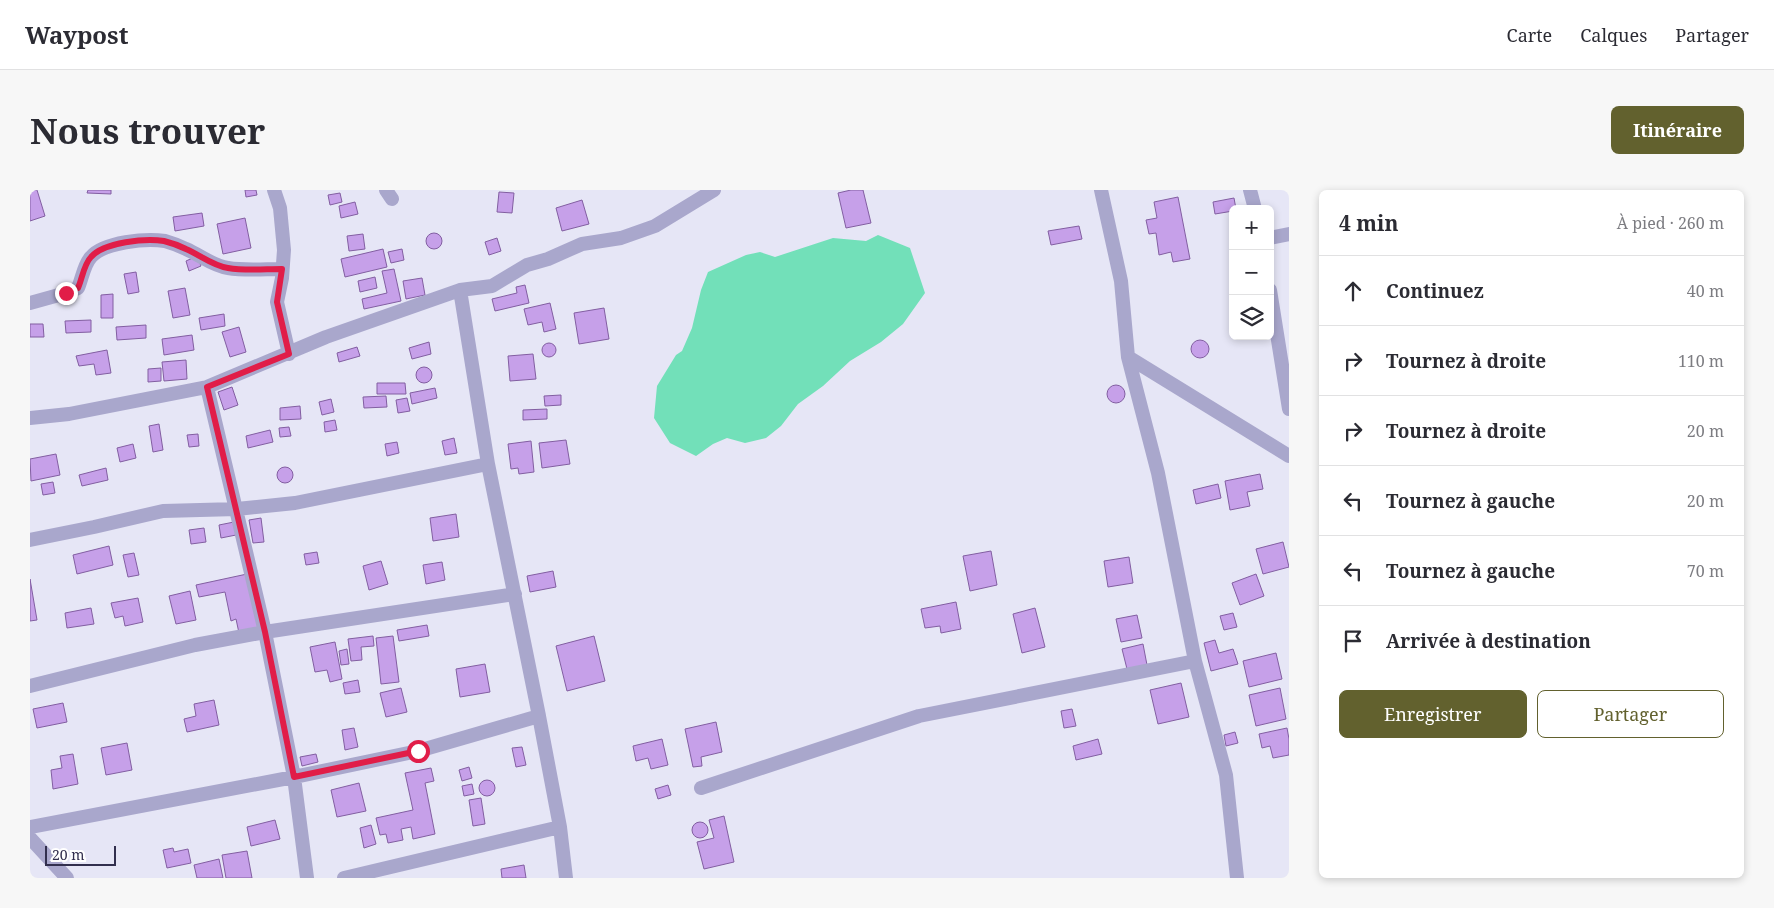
<!DOCTYPE html>
<html lang="fr">
<head>
<meta charset="utf-8">
<style>
	body { margin:0; font-family:"Noto Serif",serif; background:#f7f7f7; color:#2b2b33 }
	.controls { position:absolute; right:15px; top:15px; display:grid; overflow:hidden; border-radius:8px; box-shadow:0 2px 8px #0003 }
	.controls button { width:45px; height:45px; display:grid; place-items:center; padding:0; border:0; border-bottom:1px solid #e1e1e2; background:#fff; color:#2b2b33; font:25px sans-serif }
	.scale { position:absolute; left:15px; bottom:12px; width:71px; box-sizing:border-box; padding-left:5px; border:2px solid #322f4e; border-top:0; font-size:14px; line-height:18px; white-space:nowrap; color:#322f4e; -webkit-text-stroke:4px #fff; paint-order:stroke }
	.stop { position:absolute; width:15px; height:15px; margin:-11px; border:4px solid #e11d48; border-radius:50%; background:#fff }
	.stop.end { background:#e11d48; border-color:#fff; box-shadow:0 1px 5px #0008 }
	.list { margin:0; padding:0; list-style:none }
	h2 { display:flex; justify-content:space-between; align-items:center; height:65px; margin:0; padding:0 20px; font-size:21px }
	h2 small { font-size:16px; font-weight:400; color:#7c7c81 }
	.list li { display:grid; grid-template-columns:32px 1fr auto; gap:15px; align-items:center; box-sizing:border-box; height:70px; padding:0 20px; border-top:1px solid #e1e1e2 }
	.list b { display:block; font-size:19px; white-space:nowrap }
	.list em { font-size:16px; font-style:normal; color:#7c7c81 }
	.actions { display:flex; gap:10px; padding:15px 20px }
	.actions a { flex:1; padding:11px 0; border:1px solid #62612e; border-radius:8px; text-align:center; font-size:18px; color:#62612e }
	.actions .main { background:#62612e; color:#fff }
	.icon { flex:none; width:28px; height:28px; fill:none; stroke:currentColor; stroke-width:2; stroke-linecap:round; stroke-linejoin:round }
	.map { position:relative; flex:none; width:1259px; height:688px; overflow:hidden; border-radius:8px }
	header { display:flex; align-items:center; gap:30px; box-sizing:border-box; height:70px; padding:0 25px; background:#fff; border-bottom:1px solid #e1e1e2 }
	header strong { font-size:24px }
	nav { display:flex; gap:28px; margin-inline-start:auto; font-size:18px }
	.intro { display:flex; align-items:center; justify-content:space-between; box-sizing:border-box; height:120px; padding:0 30px }
	h1 { margin:0; font-size:35px }
	.button { padding:12px 22px; border-radius:8px; background:#62612e; color:#fff; font-size:18px; font-weight:700 }
	main { display:flex; gap:30px; padding:0 30px }
	aside { flex:1; background:#fff; border-radius:8px; box-shadow:0 2px 8px #0003 }
	.map>svg:first-child { display:block }
</style>
</head>
<body>
<header>
<strong>Waypost</strong>
<nav><a>Carte</a><a>Calques</a><a>Partager</a></nav>
</header>
<div class="intro"><h1>Nous trouver</h1><a class="button">Itinéraire</a></div>
<main>
<div class="map">
<svg width="1259" height="688" viewBox="0 0 1259 688">
	<rect width="100%" height="100%" fill="#e6e6f6"/>
	<path fill="#72e0b9" d="M848,45L880,58L895,103L873,134L851,152L820,171L793,196L768,214L751,236L736,248L715,253L697,248L683,254L666,266L640,253L624,228L627,196L646,165L652,161L662,138L671,100L678,82L716,65L730,62L745,67L803,48L836,51Z"/>
	<path fill="#c6a0e9" stroke="#825ea1" d="M0,0H7L15,26L0,31Z
		M58,0H81V4L57,3Z
		M215,0H226L227,5L216,7Z
		M821,0H833L841,33L816,38L808,3Z
		M469,2L484,3L482,23L467,22Z
		M310,3L312,12L300,15L298,5Z
		M1148,7L1160,69L1143,72L1141,62L1129,65L1126,43L1119,44L1116,30L1127,28L1124,12Z
		M1204,8L1206,19H1203V21L1185,24L1183,12Z
		M552,10L559,34L532,41L526,18Z
		M325,12L328,24L311,28L309,16Z
		M172,23L174,36L145,41L143,27Z
		M215,28L221,58L193,64L187,34Z
		M1049,36L1052,49L1021,55L1018,41Z
		M396 51a8 8 0 1 1 16 0a8 8 0 1 1-16 0Z
		M333,44L335,59L319,61L317,46Z
		M467,48L471,61L459,65L455,52Z
		M353,59L357,77L315,87L311,69Z
		M372,59L374,70L361,73L358,62Z
		M167,66L171,76L159,81L156,71Z
		M364,79L371,111L334,119L332,109L357,103L352,81Z
		M106,82L109,102L98,104L94,84Z
		M345,87L347,98L330,102L328,91Z
		M392,88L395,105L376,109L373,91Z
		M495,95L499,113L465,121L462,109L487,103L486,97Z
		M155,98L160,125L143,128L138,101Z
		M83,104V128H71V105Z
		M520,113L526,139L514,142L512,132L498,135L494,119Z
		M574,118L579,149L549,154L544,123Z
		M194,124L195,136L171,140L169,128Z
		M61,130V142L36,143L35,131Z
		M0,134H13L14,147H0Z
		M116,135V148L87,150L86,137Z
		M209,137L216,162L200,167L192,142Z
		M162,145L164,160L134,165L132,149Z
		M1161 159a9 9 0 1 1 18 0a9 9 0 1 1-18 0Z
		M399,152L401,164L382,169L379,158Z
		M512 160a7 7 0 1 1 14 0a7 7 0 1 1-14 0Z
		M327,157L330,166L309,172L307,163Z
		M77,160L81,183L66,185L64,174L49,176L46,166Z
		M503,164L506,189L480,191L478,166Z
		M156,170L157,189L134,191L132,172Z
		M386 185a8 8 0 1 1 16 0a8 8 0 1 1-16 0Z
		M131,178V191L118,192V179Z
		M347,193H375L376,204H347Z
		M1077 204a9 9 0 1 1 18 0a9 9 0 1 1-18 0Z
		M202,197L208,215L194,220L188,202Z
		M405,198L407,208L382,214L380,203Z
		M531,205V215L515,216L514,206Z
		M356,206L357,217L334,218L333,207Z
		M377,208L380,221L368,223L366,210Z
		M301,209L304,222L292,225L289,212Z
		M270,216L271,229L250,230V218Z
		M517,219V229L493,230V220Z
		M305,230L307,240L295,242L294,232Z
		M129,234L133,260L123,262L119,236Z
		M259,237L261,246L250,247L249,238Z
		M240,240L243,252L218,258L216,246Z
		M168,244L169,256L159,257L157,245Z
		M424,248L427,263L415,265L412,251Z
		M536,250L540,274L512,278L509,253Z
		M501,251L504,282L489,284L488,278L481,279L478,254Z
		M367,252L369,263L357,266L355,254Z
		M103,254L106,268L90,272L87,258Z
		M26,264L30,285L1,291L0,269Z
		M247 285a8 8 0 1 1 16 0a8 8 0 1 1-16 0Z
		M76,278L78,290L52,296L49,285Z
		M1230,284L1233,299L1217,302L1220,316L1200,320L1195,291Z
		M23,292L25,303L13,305L11,294Z
		M1188,294L1191,308L1166,314L1163,300Z
		M426,324L429,347L403,351L400,328Z
		M231,328L234,352L223,353L219,330Z
		M204,332L206,345L191,348L189,335Z
		M174,338L176,352L161,354L159,340Z
		M1253,352L1259,377L1233,384L1226,359Z
		M79,356L83,375L47,384L43,365Z
		M961,361L967,395L940,401L933,366Z
		M287,362L289,373L276,375L274,364Z
		M104,363L109,385L98,387L93,365Z
		M1099,367L1103,393L1078,397L1074,371Z
		M351,371L358,394L339,400L333,376Z
		M412,372L415,390L396,394L393,375Z
		M523,381L526,397L500,402L497,386Z
		M217,384L229,439L209,443L206,429L201,431L195,402L169,407L166,395Z
		M1226,384L1234,406L1210,415L1202,393Z
		M0,389L7,430L0,431Z
		M160,401L166,430L146,434L139,406Z
		M108,408L113,432L95,436L93,426L85,428L81,413Z
		M926,412L931,439L911,443L910,436L895,438L891,419Z
		M61,418L64,434L37,438L35,423Z
		M1005,418L1015,457L992,463L983,424Z
		M1203,423L1207,437L1194,440L1190,426Z
		M1107,425L1112,448L1091,452L1086,429Z
		M397,435L399,446L369,451L367,440Z
		M343,446L344,456L331,457L332,470L321,471L318,449Z
		M363,446L369,492L351,494L346,448Z
		M564,446L575,491L537,501L526,456Z
		M1185,450L1189,463L1203,459L1208,474L1181,481L1174,453Z
		M305,452L312,489L300,492L297,480L285,482L280,457Z
		M1113,454L1117,475L1097,479L1092,459Z
		M317,459L319,474L311,475L309,461Z
		M1246,463L1252,489L1219,497L1213,471Z
		M455,474L460,502L430,507L426,479Z
		M328,490L330,502L315,504L313,493Z
		M1151,493L1159,527L1128,534L1120,500Z
		M371,498L377,522L356,527L350,503Z
		M1250,498L1256,529L1226,536L1219,505Z
		M184,510L189,535L157,542L154,529L166,526L164,514Z
		M33,513L37,532L7,538L3,519Z
		M1042,519L1046,536L1034,538L1031,521Z
		M686,532L692,562L671,567L672,576L663,577L655,539Z
		M324,538L328,557L315,560L312,540Z
		M1257,538L1259,549V565L1243,568L1240,556L1232,558L1229,544Z
		M1205,542L1208,553L1196,556L1194,545Z
		M632,549L638,575L621,579L618,568L606,571L603,556Z
		M1068,549L1072,564L1046,570L1043,556Z
		M97,553L102,580L76,585L71,558Z
		M492,557L496,575L486,577L482,558Z
		M43,564L48,594L23,599L21,580L32,578L30,566Z
		M286,564L288,572L272,576L270,567Z
		M439,577L442,588L432,591L429,580Z
		M401,578L404,591L395,593L405,644L383,649L381,637L371,639L373,650L358,653L356,644L350,645L346,628L383,620L375,583Z
		M449 598a8 8 0 1 1 16 0a8 8 0 1 1-16 0Z
		M329,593L336,621L307,627L301,600Z
		M442,594L444,604L434,606L432,596Z
		M638,595L641,605L628,609L625,599Z
		M451,608L455,634L443,636L439,610Z
		M694,626L704,672L674,679L667,652L684,648L679,630Z
		M245,630L250,649L221,656L217,637Z
		M662 640a8 8 0 1 1 16 0a8 8 0 1 1-16 0Z
		M341,635L346,654L334,658L330,638Z
		M143,658L144,662L158,659L161,673L137,678L133,660Z
		M217,661L222,688H196L192,665Z
		M189,669L193,688H167L164,675Z
		M494,675L496,688H472L471,679Z"/>
	<g fill="none" stroke-linecap="round" stroke-linejoin="round">
		<path stroke="#a9a7cc" stroke-width="14" d="M244,0L250,18L254,60L252,88L247,112L259,164
			M356,0L362,9
			M1071,0L1091,91L1098,167L1259,266
			M1220,0L1225,19
			M1240,48L1259,44
			M1240,100L1259,219
			M0,113L36,103L48,98C52,89 54,74 61,67C74,52 116,48 135,51C142,53 150,56 156,59C170,65 183,76 198,78C215,81 235,79 252,79
			M1098,167L1128,283L1165,471L1196,585L1207,688
			M177,197L235,442L264,587L277,688
			M0,228L39,224L177,197L296,147L430,100L462,96L497,75L518,69L552,54L591,48L625,36L684,0
			M0,350L64,337L133,321L207,319L265,313L458,274
			M0,496L165,455L235,442L485,404
			M509,526L530,637L536,688
			M671,598L889,526L1165,471
			M0,637L264,587L388,561L509,526L458,274L430,100
			M0,648L37,688
			M314,688L530,637"/>
	</g>
	<g fill="none" stroke-linecap="round" stroke-linejoin="round">
		<path stroke="#e11d48" stroke-width="6" d="M36,103L48,98C52,89 54,74 61,67C74,52 116,48 134,51C142,53 150,56 156,59C170,65 183,76 198,78C215,81 235,79 252,79L247,112L259,164L177,197L235,442L264,587L388,561"/>
	</g>
</svg>
<div class="controls">
<button>+</button>
<button>−</button>
<button><svg class="icon" aria-label="layers" viewBox="0 0 24 24"><path d="M12 4l9 5-9 5-9-5zM3 14l9 5 9-5"/></svg></button>
</div>
<div class="scale">20 m</div>
<div class="stop" style="left:388px;top:561px"></div>
<div class="stop end" style="left:36px;top:103px"></div>
</div>
<aside>
<h2>4 min<small>À pied · 260 m</small></h2>
<ul class="list">
<li><svg class="icon" aria-label="ahead" viewBox="0 0 24 24"><path d="M12 20V5M6 11l6-6 6 6"/></svg><div><b>Continuez</b></div><em>40 m</em></li>
<li><svg class="icon" aria-label="right" viewBox="0 0 24 24"><path d="M7 20v-9h11M14 6l5 5-5 5"/></svg><div><b>Tournez à droite</b></div><em>110 m</em></li>
<li><svg class="icon" aria-label="right" viewBox="0 0 24 24"><path d="M7 20v-9h11M14 6l5 5-5 5"/></svg><div><b>Tournez à droite</b></div><em>20 m</em></li>
<li><svg class="icon" aria-label="left" viewBox="0 0 24 24"><path d="M17 20v-9H6M10 6l-5 5 5 5"/></svg><div><b>Tournez à gauche</b></div><em>20 m</em></li>
<li><svg class="icon" aria-label="left" viewBox="0 0 24 24"><path d="M17 20v-9H6M10 6l-5 5 5 5"/></svg><div><b>Tournez à gauche</b></div><em>70 m</em></li>
<li><svg class="icon" aria-label="arrive" viewBox="0 0 24 24"><path d="M6 21V4h12l-3 4 3 4H6"/></svg><div><b>Arrivée à destination</b></div></li>
</ul>
<div class="actions"><a class="main">Enregistrer</a><a>Partager</a></div>
</aside>
</main>
</body>
</html>
